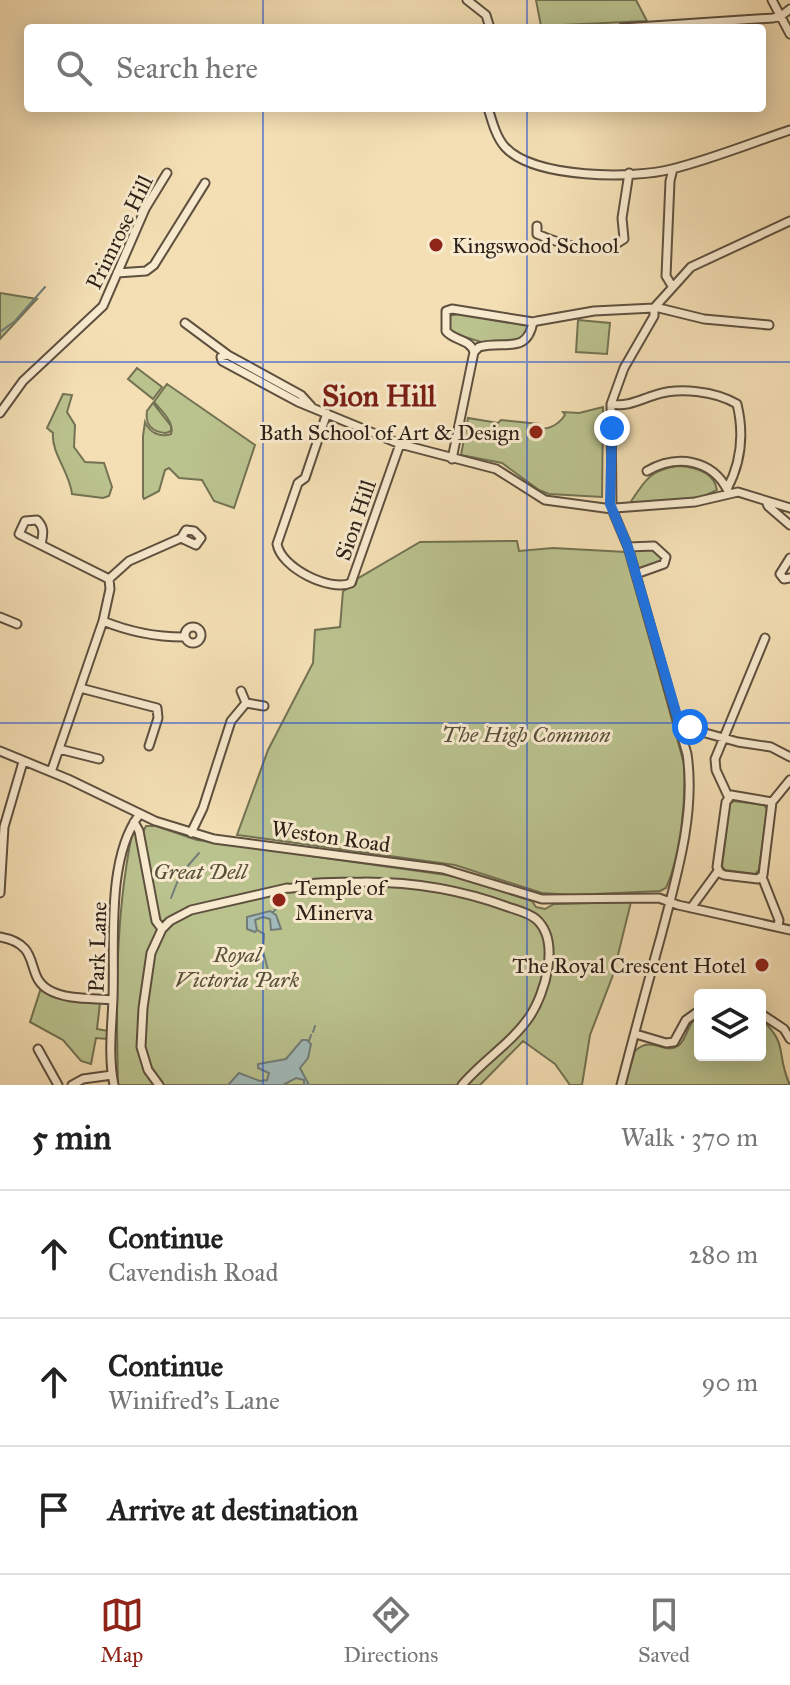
<!DOCTYPE html>
<html lang="en">
<head>
<meta charset="utf-8">
<style>
	body { margin:0; font-family:"IM FELL Great Primer",serif; background:#f6f6f6; color:#222 }
	.controls { position:absolute; right:24px; bottom:24px; display:grid; overflow:hidden; border-radius:8px; box-shadow:0 4px 20px #0003 }
	.controls button { width:72px; height:72px; display:grid; place-items:center; padding:0; border:0; border-bottom:2px solid #e0e0e0; background:#fff; color:#222; font:40px sans-serif }
	.stop { position:absolute; width:24px; height:24px; margin:-18px; border:6px solid #1a73e8; border-radius:50%; background:#fff }
	.stop.end { background:#1a73e8; border-color:#fff; box-shadow:0 2px 8px #0008 }
	.list { margin:0; padding:0; list-style:none }
	h2 { display:flex; justify-content:space-between; align-items:center; height:104px; margin:0; padding:0 32px; font-size:34px }
	h2 small { font-size:26px; font-weight:400; color:#767676 }
	.list li { display:grid; grid-template-columns:52px 1fr auto; gap:24px; align-items:center; box-sizing:border-box; height:128px; padding:0 32px; border-top:2px solid #e0e0e0 }
	.list b { display:block; font-size:30px; white-space:nowrap }
	.list p { margin:0; font-size:26px; white-space:nowrap; color:#767676 }
	.list em { font-size:26px; font-style:normal; color:#767676 }
	.icon { flex:none; width:44px; height:44px; fill:none; stroke:currentColor; stroke-width:2; stroke-linecap:round; stroke-linejoin:round }
	.map { position:relative; flex:none; width:790px; height:1085px; overflow:hidden }
	.search { position:absolute; background:#fff; box-shadow:0 4px 20px #0003; left:24px; right:24px; top:24px; height:88px; display:flex; align-items:center; gap:20px; box-sizing:border-box; padding:0 28px; border-radius:8px; color:#767676; font-size:30px }
	.sheet { height:488px; background:#fff }
	nav { display:flex; justify-content:space-around; align-items:center; box-sizing:border-box; height:112px; border-top:2px solid #e0e0e0; background:#fff; font-size:22px; color:#767676 }
	nav a { display:grid; justify-items:center; gap:4px }
	nav .on { color:#8f2418 }
	.map>svg:first-child { display:block }
</style>
</head>
<body>
<div class="map">
<svg width="790" height="1085" viewBox="0 0 790 1085">
	<rect width="100%" height="100%" fill="#f4dfb4"/>
	<filter id="stains"><feTurbulence type="fractalNoise" baseFrequency=".0025" numOctaves="4"/><feColorMatrix values="0 0 0 0 .2 0 0 0 0 .09 0 0 0 0 .02 0 0 0 .5 -.17"/></filter>
	<radialGradient id="worn" r=".72"><stop offset=".6" stop-color="#630" stop-opacity="0"/><stop offset="1" stop-color="#630" stop-opacity=".3"/></radialGradient>
	<path fill="#bac28e" stroke="#737253" stroke-width="2" d="M536,0H636L647,21L541,26Z
		M0,293L37,299L0,339Z
		M460,314L529,326L528,333L517,342H481L449,332L447,316Z
		M578,320L610,323L607,354L576,352Z
		M137,368L162,387L153,399L128,379Z
		M167,384L255,445L234,508L214,501L202,480L179,478L169,468L165,470L159,491L144,499L143,497V436L145,422C149,432 160,438 171,434C175,423 161,410 154,402Z
		M63,394L72,395L67,412L75,425L74,447L85,462L104,463L112,487L109,496L103,498L72,494C70,473 51,453 53,433L47,428Z
		M153,403L171,426V431L166,433C152,432 145,425 147,411Z
		M603,407L602,497L549,494L539,490L502,463L461,455L468,418L498,423L501,420L539,424V429C550,429 559,424 565,415L563,412L579,413Z
		M678,466C695,467 714,472 717,490L700,498L630,503C645,480 650,470 678,466Z
		M517,541L519,551L553,548L626,552L684,764C686,801 681,854 666,888L660,891L572,895L542,893L455,865L237,835L268,750L313,663L315,630L340,627L343,591L356,584L357,579L420,542Z
		M653,548L662,556V561L639,569L633,551Z
		M734,801L764,805L767,809L759,870L755,874L725,870L722,866L730,803Z
		M146,826H156L197,840L454,876L532,901L536,907L545,909L554,904L631,902L613,975L590,1035L582,1085H570L555,1064L523,1041L480,1085H118C116,1001 115,917 132,834L143,832Z
		M41,988L62,998L100,1003L97,1029L108,1031L107,1039L96,1038L91,1064L81,1061L63,1040L30,1022Z
		M700,1014V1055H760V1018C790,1045 775,1053 790,1085H625L635,1051C652,1035 664,1055 678,1046C687,1041 686,1024 700,1014Z"/>
	<path fill="#a1bab9" stroke="#727d79" stroke-width="2" d="M270,911L276,915L281,929L271,930L270,919L263,917L255,920L257,930L255,932L247,929V917Z
		M302,1040H307L311,1044L308,1058L300,1068L309,1085H304V1080L296,1078L283,1085H228L239,1073L260,1081L267,1080L269,1073L258,1068V1064L286,1059Z"/>
	<g fill="none" stroke-linecap="round" stroke-linejoin="round">
		<path stroke="#727d79" stroke-width="2" d="M0,332L15,321L45,287
			M171,898L180,875L199,853
			M273,912L276,909
			M257,930L264,934L263,951L272,986
			M313,1032L315,1026
			M309,1041L311,1035"/>
		<defs>
			<path id="minor" d="M467,0L486,15L490,28
				M772,0L790,34
				M622,28L773,18L781,16L790,9
				M488,108C492,121 496,137 505,147C534,179 634,179 672,169C712,159 751,143 790,130
				M537,226V234C562,245 601,257 624,239L622,218L629,173
				M117,273L146,271L154,265L205,183
				M672,286L666,276L670,181L673,169
				M655,307L704,319L769,325
				M185,323L228,355
				M474,352C470,339 454,341 446,331V311L452,309L533,322
				M221,357L222,361L298,402L400,444L496,469L545,500L612,509
				M221,357L228,355L301,395L311,406
				M611,404C628,407 639,400 655,395C679,387 715,391 737,404C744,433 741,463 727,489
				M0,413L23,381L103,306L145,209L167,173
				M327,413L305,478L298,483L277,544C281,568 330,592 351,583L400,444
				M452,459L474,352L479,347C504,340 527,355 533,322L537,321L594,311L654,308L691,267L790,221
				M647,471C677,454 712,459 728,491
				M766,501L768,506L790,525
				M612,509L628,547L687,754C696,814 676,878 661,936C647,986 634,1035 621,1085
				M612,509L611,404L624,368L654,316V308
				M614,510L615,508L695,502L738,492L790,508
				M41,545C43,534 45,528 37,520L25,521L19,534L109,579L110,589L103,621L51,772
				M628,547L654,546L666,557L664,564L636,574
				M790,558L780,574L784,579L790,578
				M109,579L129,561L181,538L186,530L194,531L201,538L196,545L181,538
				M0,617L17,624
				M103,621C130,632 154,637 183,637
				M185 635a8 8 0 1 1 16 0a8 8 0 1 1-16 0Z
				M80,688L157,708L158,718L149,746
				M246,703L264,706
				M680,726L738,742L771,747L790,757
				M59,749L99,759
				M0,751L68,779L155,821L214,839L443,869L542,899L659,898L678,905L790,930
				M731,795L772,802L763,875L758,879L724,875L720,873L717,867L726,802Z
				M728,796L716,770L715,759L765,638
				M772,802L790,780
				M134,822L139,831L156,921L162,929
				M191,833L203,808L231,721L246,703L241,691
				M762,877L779,920L778,927
				M0,893L4,827L23,762
				M691,908L718,871
				M0,937C44,945 23,975 49,990C66,1000 94,998 113,1000
				M760,1013L784,1029L790,1039
				M639,1035L666,1043L674,1042L686,1020L700,1010
				M38,1049L58,1085
				M72,1085L83,1079L112,1075
				M114,1085C108,1056 112,1027 113,998C115,944 106,859 139,815
				M159,1085L148,1070L141,1047L143,1008L151,953L162,929L170,921L191,910L287,888C297,889 301,886 310,884C327,881 348,883 365,882C414,882 462,890 508,907C517,910 529,913 536,919C561,941 545,993 530,1016C512,1043 483,1060 462,1085"/>
		</defs>
		<use href="#minor" stroke="#5e503f" stroke-width="11"/>
		<use href="#minor" stroke="#f8eace" stroke-width="7"/>
	</g>
	<g fill="none" stroke-linecap="round" stroke-linejoin="round">
		<path stroke="#1a73e8" stroke-width="10" d="M612,428L610,504L628,547L680,726L690,727"/>
	</g>
	<path fill="none" stroke="#1d4ed8" stroke-width="2" stroke-opacity="0.55" d="M263,0V28M527,0V28M263,108V1085M527,108V1085M0,362H790M0,723H790"/>
	<g fill="#8f2418" stroke="#f8eace" stroke-width="3">
		<circle cx="436" cy="245" r="8"/>
		<circle cx="536" cy="432" r="8"/>
		<circle cx="279" cy="900" r="8"/>
		<circle cx="762" cy="965" r="8"/>
	</g>
	<g text-anchor="middle" stroke-width="6" stroke-linejoin="round" paint-order="stroke">
		<g font-size="22" fill="#2c2118" stroke="#f8eace">
			<text transform="translate(119 232) rotate(-64)" y="8">Primrose Hill</text>
			<text transform="translate(355 520) rotate(-71)" y="8">Sion Hill</text>
			<text transform="translate(331 836) rotate(8)" y="8">Weston Road</text>
			<text transform="translate(97 947) rotate(-88)" y="8">Park Lane</text>
		</g>
		<g font-size="22" fill="#2c2118" stroke="#f8eace" text-anchor="start">
			<text x="452" y="253">Kingswood School</text>
			<text x="520" y="440" text-anchor="end">Bath School of Art &amp; Design</text>
			<text x="295" y="895">Temple of<tspan x="295" dy="25">Minerva</tspan></text>
			<text x="746" y="973" text-anchor="end">The Royal Crescent Hotel</text>
		</g>
		<g font-size="22" font-style="italic" fill="#57513b" stroke="#f8eace">
			<text x="526" y="742">The High Common</text>
			<text x="200" y="879">Great Dell</text>
			<text x="237" y="962">Royal<tspan x="237" dy="25">Victoria Park</tspan></text>
		</g>
		<g font-size="30" font-weight="bold" fill="#7a1f14" stroke="#f8eace">
			<text x="379" y="406">Sion Hill</text>
		</g>
	</g>
	<rect width="100%" height="100%" filter="url(#stains)"/>
	<rect width="100%" height="100%" fill="url(#worn)"/>
</svg>
<div class="controls">
<button><svg class="icon" aria-label="layers" viewBox="0 0 24 24"><path d="M12 4l9 5-9 5-9-5zM3 14l9 5 9-5"/></svg></button>
</div>
<div class="stop" style="left:690px;top:727px"></div>
<div class="stop end" style="left:612px;top:428px"></div>
<div class="search"><svg class="icon" aria-label="search" viewBox="0 0 24 24"><circle cx="10" cy="10" r="6"/><path d="M15 15l6 6"/></svg>Search here</div>
</div>
<section class="sheet">
<h2>5 min<small>Walk · 370 m</small></h2>
<ul class="list">
<li><svg class="icon" aria-label="ahead" viewBox="0 0 24 24"><path d="M12 20V5M6 11l6-6 6 6"/></svg><div><b>Continue</b><p>Cavendish Road</p></div><em>280 m</em></li>
<li><svg class="icon" aria-label="ahead" viewBox="0 0 24 24"><path d="M12 20V5M6 11l6-6 6 6"/></svg><div><b>Continue</b><p>Winifred's Lane</p></div><em>90 m</em></li>
<li><svg class="icon" aria-label="arrive" viewBox="0 0 24 24"><path d="M6 21V4h12l-3 4 3 4H6"/></svg><div><b>Arrive at destination</b></div></li>
</ul>
</section>
<nav>
<a class="on"><svg class="icon" aria-label="map" viewBox="0 0 24 24"><path d="M3 6l6-2 6 2 6-2v14l-6 2-6-2-6 2zM9 4v14M15 6v14"/></svg>Map</a>
<a><svg class="icon" aria-label="directions" viewBox="0 0 24 24"><path d="M12 3l9 9-9 9-9-9zM9 14v-3h6M13 9l2 2-2 2"/></svg>Directions</a>
<a><svg class="icon" aria-label="saved" viewBox="0 0 24 24"><path d="M7 4h10v16l-5-4-5 4z"/></svg>Saved</a>
</nav>
</body>
</html>
